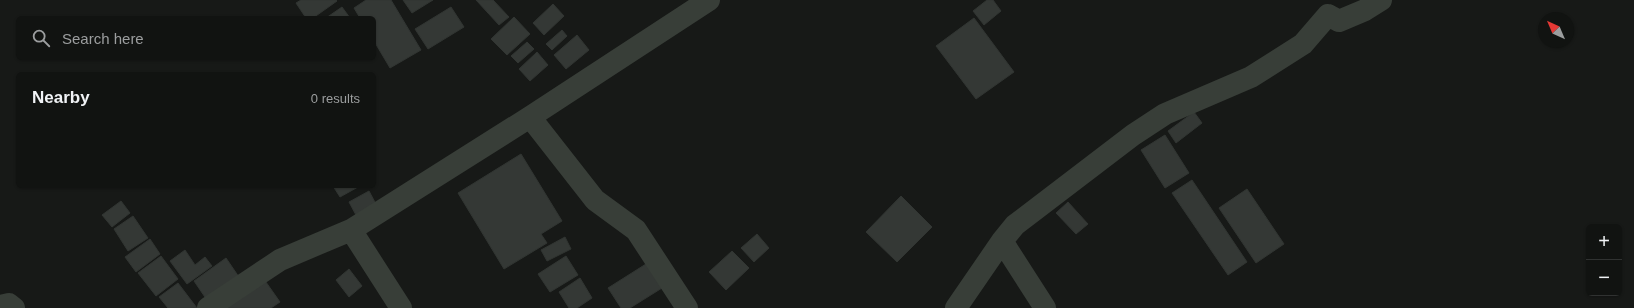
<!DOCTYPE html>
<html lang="en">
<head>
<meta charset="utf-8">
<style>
	body { margin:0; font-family:Helvetica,sans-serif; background:#1a1c1a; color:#f1f3f6 }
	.controls { position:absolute; right:12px; bottom:12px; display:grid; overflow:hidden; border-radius:6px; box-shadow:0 1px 3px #0004 }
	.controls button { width:36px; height:36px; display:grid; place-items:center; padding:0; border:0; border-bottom:1px solid #303231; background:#111311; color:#f1f3f6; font:20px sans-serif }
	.compass { position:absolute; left:1538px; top:12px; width:36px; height:36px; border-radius:50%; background:#111311; box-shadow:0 1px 3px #0004; rotate:316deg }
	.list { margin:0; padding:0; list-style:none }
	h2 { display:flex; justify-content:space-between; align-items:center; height:52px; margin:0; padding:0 16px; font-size:17px }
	h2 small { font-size:13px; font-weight:400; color:#9c9e9f }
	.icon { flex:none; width:22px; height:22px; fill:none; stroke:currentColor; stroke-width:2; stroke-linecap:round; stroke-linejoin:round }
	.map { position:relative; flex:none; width:1634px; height:308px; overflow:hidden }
	.search { position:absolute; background:#111311; box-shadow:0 1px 3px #0004; left:16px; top:16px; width:360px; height:44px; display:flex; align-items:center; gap:10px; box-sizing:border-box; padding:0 14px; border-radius:6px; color:#9c9e9f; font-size:15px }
	.panel { position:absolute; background:#111311; box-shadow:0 1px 3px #0004; left:16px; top:72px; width:360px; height:116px; border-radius:6px }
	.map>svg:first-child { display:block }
</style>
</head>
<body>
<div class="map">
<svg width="1634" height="308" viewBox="0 0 1634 308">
	<rect width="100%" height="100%" fill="#171917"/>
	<path fill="#343835" stroke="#313532" d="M301,0H336L337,1L313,18H306L296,3Z
		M366,0H391L421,50L390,68L374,41V18H360L354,8Z
		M403,0H433L412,13Z
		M476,0H493L509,17L499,25Z
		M987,0H993L1001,11L984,25L973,11Z
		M553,4L564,16L544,35L533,23Z
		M342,7L350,18H326Z
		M451,7L464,27L428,49L415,29Z
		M514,17L530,34L507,55L491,39Z
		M974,18L1014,72L976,99L936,46Z
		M562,30L567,36L552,50L546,44Z
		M577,35L589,50L566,69L554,55Z
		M527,42L534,49L518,63L511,56Z
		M537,52L548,65L530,81L519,69Z
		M1194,112L1202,123L1176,143L1168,131Z
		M1165,135L1189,173L1165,188L1141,150Z
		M521,154L562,221L541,234L547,243L504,269L458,193Z
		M1192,180L1247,262L1228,275L1172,193Z
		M333,186H357L358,187L340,197Z
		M1247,189L1284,244L1256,263L1219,208Z
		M369,191L377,206L357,217L349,202Z
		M901,196L932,227L897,262L866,232Z
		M121,201L130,213L112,227L102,215Z
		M1068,202L1088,224L1076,234L1056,213Z
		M133,216L148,238L128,251L114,229Z
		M757,234L769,248L754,262L741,248Z
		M565,237L571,249L547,261L541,250Z
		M150,239L160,254L136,272L125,257Z
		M185,250L195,265L205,257L212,266L187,284L170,261Z
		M732,251L749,268L726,290L709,272Z
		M161,256L178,279L156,296L138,273Z
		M566,256L578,275L550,292L538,274Z
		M226,258L241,280L209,303L194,281Z
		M646,264L662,288L630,308H621L608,288Z
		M349,269L362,286L349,297L336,280Z
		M261,275L280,302L271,308H214Z
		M580,278L592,298L577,308H569L559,292Z
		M178,283L197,308H168L159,297Z"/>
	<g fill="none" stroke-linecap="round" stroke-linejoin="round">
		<path stroke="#383e38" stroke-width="22" d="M1328,15L1339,21L1365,10L1381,0
			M530,117L595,200L636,230L687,308
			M351,230L401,308
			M1002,241L1045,308
			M0,306L9,304L14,308
			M208,308L280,260L351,230L530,117L709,0
			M956,308L1002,241L1015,225L1133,135L1165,114L1251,77L1303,44L1328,15"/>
	</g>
</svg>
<div class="controls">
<button>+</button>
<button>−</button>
</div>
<svg class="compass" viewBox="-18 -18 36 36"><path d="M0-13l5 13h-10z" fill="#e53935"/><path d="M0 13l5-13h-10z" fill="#9c9e9f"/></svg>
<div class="search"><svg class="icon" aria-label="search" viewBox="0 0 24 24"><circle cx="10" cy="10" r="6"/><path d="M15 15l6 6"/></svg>Search here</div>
<section class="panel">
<h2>Nearby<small>0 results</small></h2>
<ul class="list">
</ul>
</section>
</div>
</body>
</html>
